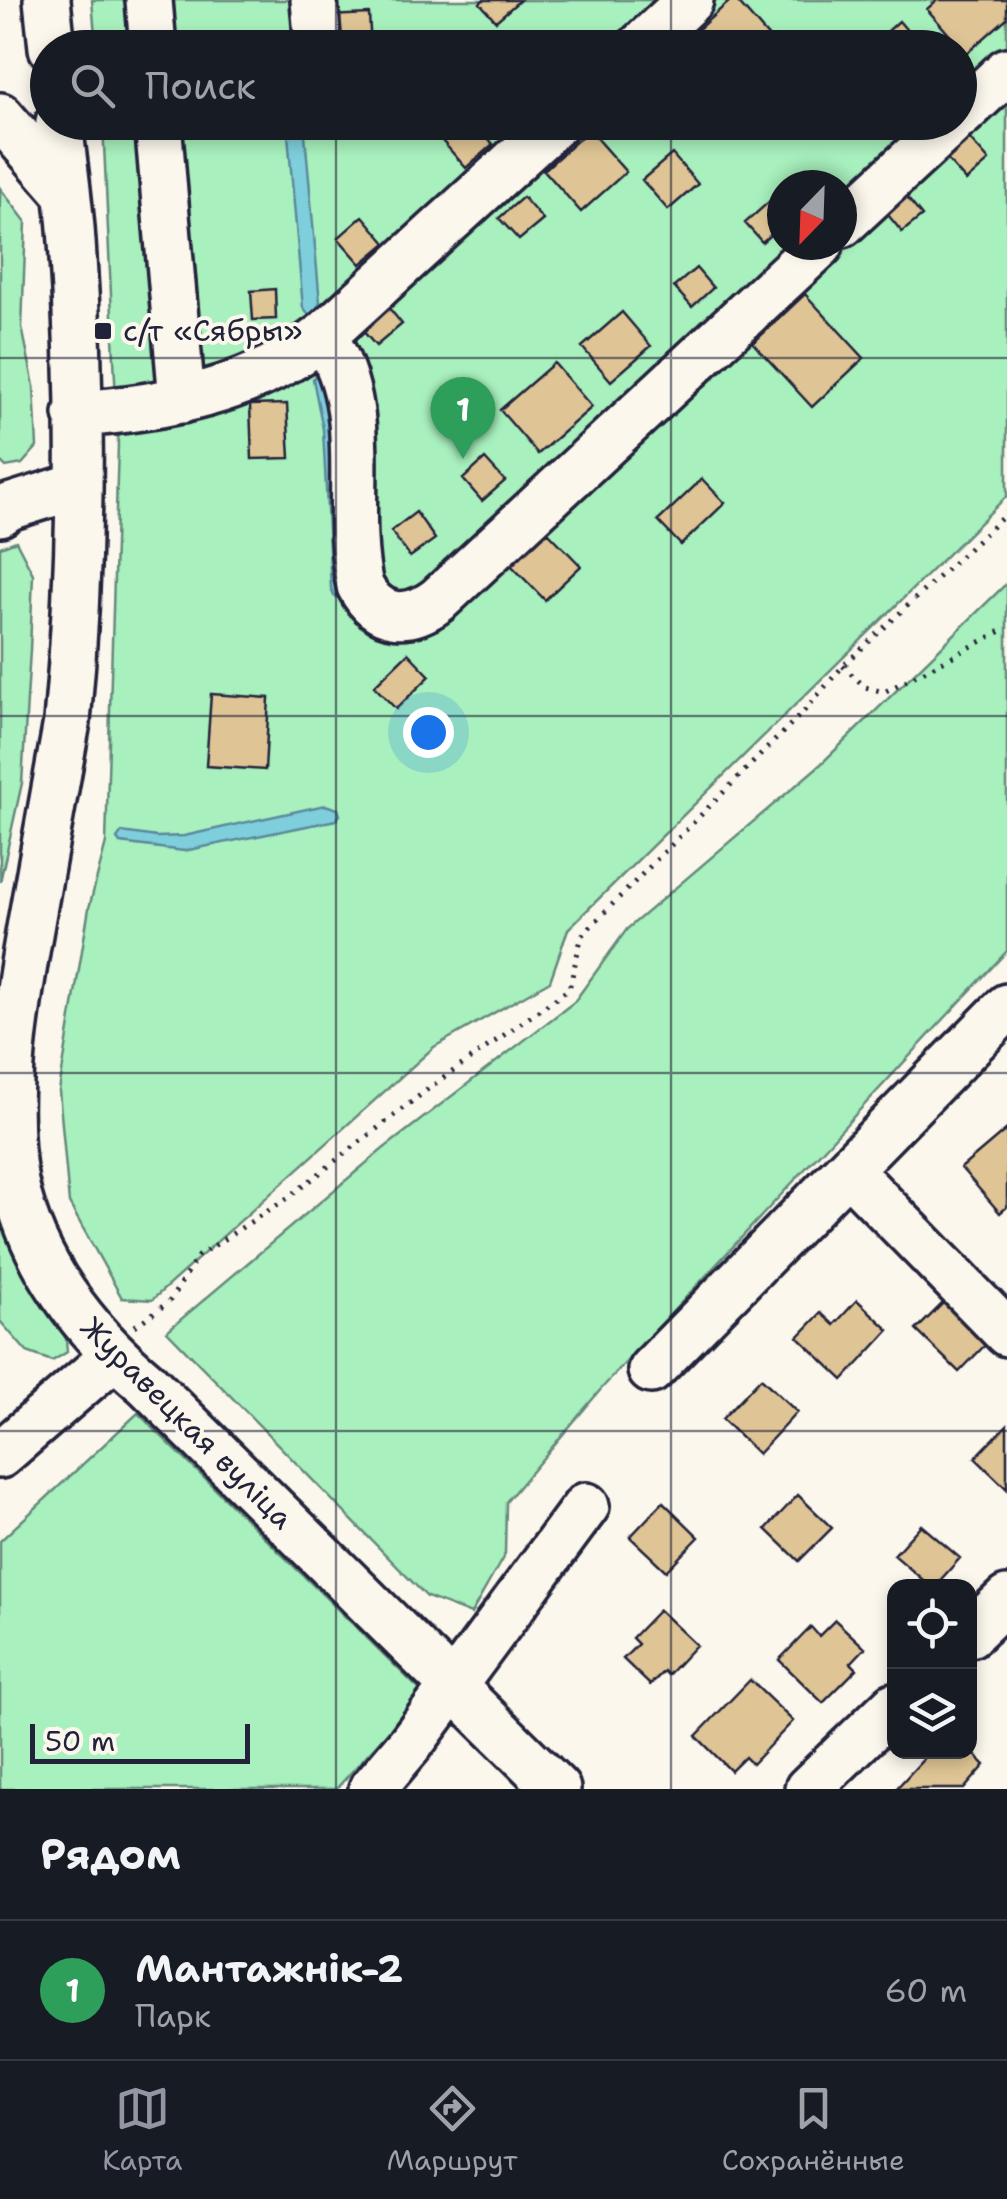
<!DOCTYPE html>
<html lang="ru">
<head>
<meta charset="utf-8">
<style>
	body { margin:0; font-family:"Shantell Sans",sans-serif; background:#20242c; color:#f1f3f6 }
	.controls { position:absolute; right:30px; bottom:30px; display:grid; overflow:hidden; border-radius:20px; box-shadow:0 5px 15px #0003 }
	.controls button { width:90px; height:90px; display:grid; place-items:center; padding:0; border:0; border-bottom:2px solid #363941; background:#171b24; color:#f1f3f6; font:50px sans-serif }
	.compass { position:absolute; left:767px; top:170px; width:90px; height:90px; border-radius:50%; background:#171b24; box-shadow:0 5px 15px #0003; rotate:203deg }
	.scale { position:absolute; left:30px; bottom:25px; width:220px; box-sizing:border-box; padding-left:10px; border:5px solid #22223b; border-top:0; font-size:28px; line-height:35px; white-space:nowrap; color:#22223b; -webkit-text-stroke:8px #fbf7ec; paint-order:stroke }
	.you { position:absolute; left:428px; top:732px; width:35px; height:35px; margin:-25px; border:8px solid #fff; border-radius:50%; background:#1a73e8; box-shadow:0 0 0 15px #1a73e833 }
	.badge { display:grid; place-items:center; width:65px; height:65px; border-radius:50%; background:#9495a2; color:#fff; font-size:32px; font-weight:700 }
	.pin { position:absolute; translate:-50% -82px; filter:drop-shadow(0 2px 5px #0008) }
	.pin::after { content:''; position:absolute; top:52px; width:35px; height:30px; background:inherit; clip-path:polygon(0 0,100% 0,50% 100%) }
	.list { margin:0; padding:0; list-style:none }
	h2 { display:flex; justify-content:space-between; align-items:center; height:130px; margin:0; padding:0 40px; font-size:42px }
	h2 small { font-size:32px; font-weight:400; color:#9ea1a6 }
	.list li { display:grid; grid-template-columns:65px 1fr auto; gap:30px; align-items:center; box-sizing:border-box; height:140px; padding:0 40px; border-top:2px solid #363941 }
	.list b { display:block; font-size:38px; white-space:nowrap }
	.list p { margin:0; font-size:32px; white-space:nowrap; color:#9ea1a6 }
	.list em { font-size:32px; font-style:normal; color:#9ea1a6 }
	.icon { flex:none; width:55px; height:55px; fill:none; stroke:currentColor; stroke-width:2; stroke-linecap:round; stroke-linejoin:round }
	.map { position:relative; flex:none; width:1007px; height:1789px; overflow:hidden }
	.search { position:absolute; background:#171b24; box-shadow:0 5px 15px #0003; left:30px; right:30px; top:30px; height:110px; display:flex; align-items:center; gap:25px; box-sizing:border-box; padding:0 35px; border-radius:55px; color:#9ea1a6; font-size:38px }
	.sheet { height:270px; background:#171b24 }
	nav { display:flex; justify-content:space-around; align-items:center; box-sizing:border-box; height:140px; border-top:2px solid #363941; background:#171b24; font-size:28px; color:#9ea1a6 }
	nav a { display:grid; justify-items:center; gap:5px }
	nav .on { color:#9495a2 }
	.map>svg:first-child { display:block }
</style>
</head>
<body>
<div class="map">
<svg width="1007" height="1789" viewBox="0 0 1007 1789">
	<rect width="100%" height="100%" fill="#fbf7ec"/>
	<filter id="ink" filterUnits="userSpaceOnUse"><feTurbulence type="fractalNoise" baseFrequency=".01" numOctaves="2"/><feDisplacementMap in="SourceGraphic" scale="20" xChannelSelector="R" yChannelSelector="G"/><feConvolveMatrix kernelMatrix="1 2 1 2 8 2 1 2 1" color-interpolation-filters="sRGB"/></filter>
	<g filter="url(#ink)">
		<path fill="#a8f0bd" stroke="#65897c" stroke-width="2.5" fill-rule="evenodd" d="M92,0H1007V496L568,929L550,981L434,1047L152,1300L122,1298L69,1203L59,1091L89,908L106,843L118,444L103,123L960,122V48L96,47ZM782,185H842V245H782Z
			M0,188L26,222L22,327L34,386L37,447L22,464L6,467L0,461Z
			M16,541L33,574L30,650L22,783L0,882V547Z
			M1007,583V951L602,1388L506,1502L505,1554L471,1614L427,1597L167,1331L383,1149L574,1002L627,929L821,764Z
			M0,1207L17,1252L66,1339L67,1352L52,1361L27,1352L0,1321Z
			M138,1413L423,1693L336,1789H0V1541Z"/>
		<path fill="#7fcedc" stroke="#5a899c" stroke-width="2.5" d="M287,123H304L320,303L313,315L307,313L303,308Z
			M319,369L326,373L344,595L339,598L334,596L331,588L323,429L313,379Z
			M325,805L338,809L340,815L336,820L184,851L120,843L117,839L122,832L157,837L184,836Z"/>
		<path fill="#dfc595" stroke="#22223b" stroke-width="2.5" d="M483,0H520L496,21L480,3Z
			M731,0H736L772,41L764,48H695L687,39Z
			M937,0H1007V18L966,54L927,9Z
			M369,14L371,48H329L328,16Z
			M899,21L922,48H869Z
			M433,122H475L493,144L466,168L429,126Z
			M589,130L626,172L581,212L544,170Z
			M967,136L989,161L966,181L944,156Z
			M672,154L698,184L668,210L642,180Z
			M904,194L922,216L902,232L884,210Z
			M523,197L543,220L519,240L499,218Z
			M771,200L782,212V225L762,242L745,223Z
			M363,216L386,243L361,264L338,238Z
			M696,268L713,288L692,307L674,287Z
			M275,289L276,319L253,320L251,291Z
			M805,294L864,358L812,407L753,343Z
			M389,308L402,324L376,346L363,331Z
			M622,312L651,346L611,381L582,347Z
			M554,363L592,407L538,454L500,410Z
			M287,404L290,458L252,459L250,405Z
			M485,459L505,481L482,501L463,479Z
			M702,479L725,503L681,545L658,521Z
			M416,512L435,539L410,557L391,531Z
			M544,528L581,566L545,600L508,562Z
			M408,653L430,676L396,709L374,686Z
			M211,694L269,698L265,770L206,766Z
			M1007,1129V1207L1000,1213L961,1168Z
			M857,1300L889,1330L843,1380L798,1337L821,1313L834,1325Z
			M944,1302L986,1344L959,1372L916,1330Z
			M761,1378L797,1412L758,1454L722,1419Z
			M1007,1425V1489L975,1458Z
			M798,1495L832,1528L799,1561L766,1529Z
			M663,1502L699,1537L666,1571L630,1537Z
			M921,1525L960,1558L935,1586H930L894,1555Z
			M659,1610L696,1645L668,1675L664,1671L650,1685L623,1659L638,1644L632,1638Z
			M835,1620L865,1648L851,1663L857,1669L823,1703L779,1660L811,1627L819,1636Z
			M750,1680L793,1721L752,1764L745,1757L731,1771L696,1736Z
			M970,1750L985,1765L964,1789H896L930,1752Z"/>
		<g fill="none" stroke-linecap="round" stroke-linejoin="round">
			<defs>
				<path id="minor" d="M47,0L52,48
					M149,0L153,48
					M314,0L318,48
					M639,48L690,0
					M960,115L1007,71
					M0,116L66,192
					M59,122C63,158 68,193 71,228C83,391 82,559 67,722C55,787 44,852 32,917C17,1002 0,1097 15,1182C32,1263 84,1331 146,1383L557,1789
					M158,122L182,400
					M842,224L952,122
					M323,336C375,412 341,503 360,586C378,621 409,622 438,600L820,245
					M77,414C164,408 253,391 323,336L557,122
					M0,513L9,507L79,485
					M848,1170L1007,1333
					M651,1370L1007,1007
					M0,1455L114,1356
					M970,1634L1007,1599
					M372,1789L411,1743L586,1506
					M808,1789L894,1706"/>
			</defs>
			<use href="#minor" stroke="#22223b" stroke-width="52"/>
			<path stroke="#22223b" stroke-width="5" stroke-dasharray="2.5 8" stroke-linecap="butt" d="M843,666L865,687L884,692L1007,628
				M135,1326L169,1302L198,1256L289,1197L428,1089L569,989L582,935L805,710L843,666L1007,513"/>
			<use href="#minor" stroke="#fbf7ec" stroke-width="45"/>
		</g>
	</g>
	<path fill="none" stroke="#22223b" stroke-width="2.5" stroke-opacity="0.55" d="M336,0V48M671,0V48M336,122V1789M671,122V1789M0,358H1007M0,716H1007M0,1073H1007M0,1431H1007"/>
	<rect fill="#22223b" stroke="#fbf7ec" stroke-width="4" x="93" y="321" width="20" height="20" rx="5"/>
	<g text-anchor="middle" stroke-width="8" stroke-linejoin="round" paint-order="stroke">
		<g font-size="30" fill="#22223b" stroke="#fbf7ec" text-anchor="start">
			<text x="123" y="341">с/т «Сябры»</text>
		</g>
		<g font-size="30" fill="#22223b" stroke="#fbf7ec">
			<text transform="translate(187 1423) rotate(45)" y="10">Журавецкая вуліца</text>
		</g>
	</g>
</svg>
<div class="controls">
<button><svg class="icon" aria-label="locate" viewBox="0 0 24 24"><circle cx="12" cy="12" r="6"/><path d="M12 2v4M12 18v4M2 12h4M18 12h4"/></svg></button>
<button><svg class="icon" aria-label="layers" viewBox="0 0 24 24"><path d="M12 4l9 5-9 5-9-5zM3 14l9 5 9-5"/></svg></button>
</div>
<svg class="compass" viewBox="-18 -18 36 36"><path d="M0-13l5 13h-10z" fill="#e53935"/><path d="M0 13l5-13h-10z" fill="#9ea1a6"/></svg>
<div class="scale">50 m</div>
<div class="you"></div>
<div class="pin badge" style="left:463px;top:459px;background:#2e9e5b">1</div>
<div class="search"><svg class="icon" aria-label="search" viewBox="0 0 24 24"><circle cx="10" cy="10" r="6"/><path d="M15 15l6 6"/></svg>Поиск</div>
</div>
<section class="sheet">
<h2>Рядом<small></small></h2>
<ul class="list">
<li><span class="badge" style="background:#2e9e5b">1</span><div><b>Мантажнік-2</b><p>Парк</p></div><em>60 m</em></li>
</ul>
</section>
<nav>
<a class="on"><svg class="icon" aria-label="map" viewBox="0 0 24 24"><path d="M3 6l6-2 6 2 6-2v14l-6 2-6-2-6 2zM9 4v14M15 6v14"/></svg>Карта</a>
<a><svg class="icon" aria-label="directions" viewBox="0 0 24 24"><path d="M12 3l9 9-9 9-9-9zM9 14v-3h6M13 9l2 2-2 2"/></svg>Маршрут</a>
<a><svg class="icon" aria-label="saved" viewBox="0 0 24 24"><path d="M7 4h10v16l-5-4-5 4z"/></svg>Сохранённые</a>
</nav>
</body>
</html>
